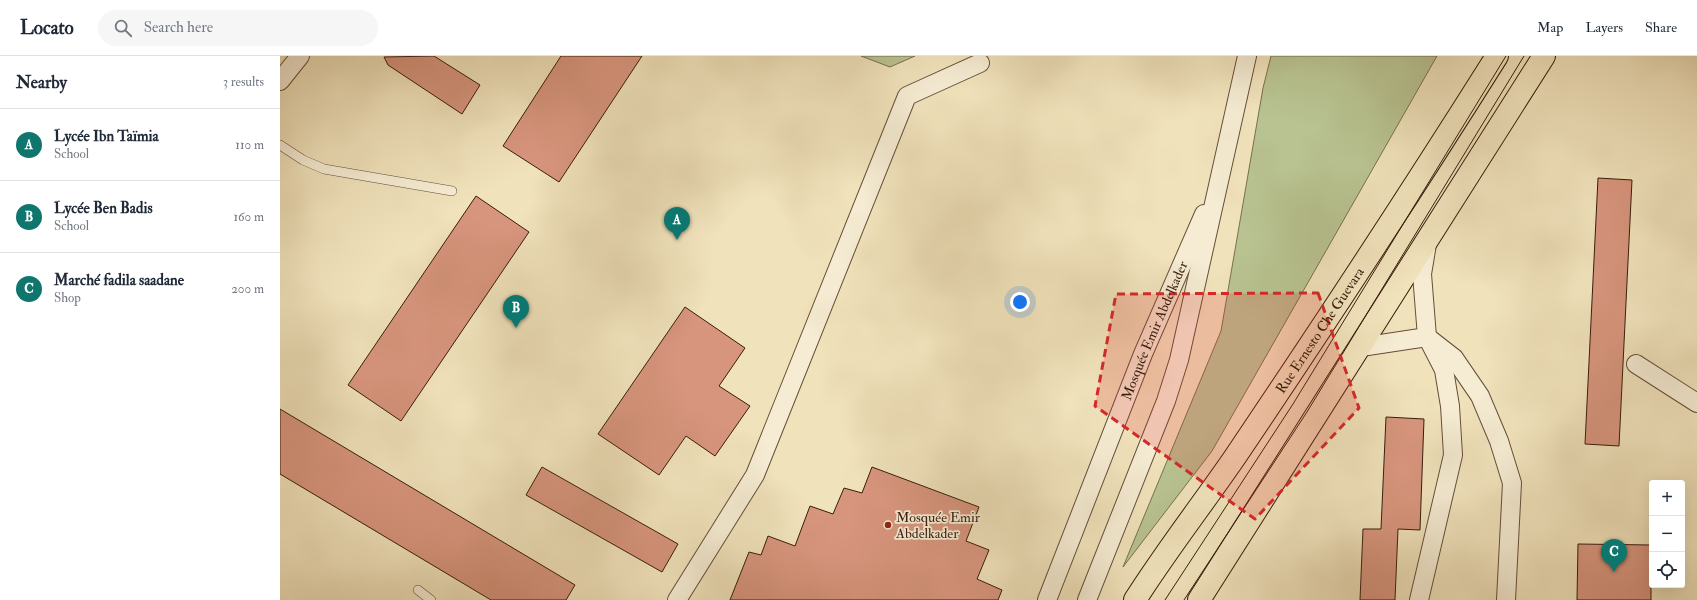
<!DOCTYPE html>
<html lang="en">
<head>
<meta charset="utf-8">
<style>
	body { margin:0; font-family:"IM FELL Double Pica",serif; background:#f6f6f7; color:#1f2937 }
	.controls { position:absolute; right:12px; bottom:12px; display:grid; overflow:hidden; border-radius:4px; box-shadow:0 4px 16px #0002 }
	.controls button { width:36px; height:36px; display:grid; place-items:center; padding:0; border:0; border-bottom:1px solid #e0e1e3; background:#fff; color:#1f2937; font:20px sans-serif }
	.you { position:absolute; left:740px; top:246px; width:14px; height:14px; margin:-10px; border:3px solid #fff; border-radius:50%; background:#1a73e8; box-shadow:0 0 0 6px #1a73e833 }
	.badge { display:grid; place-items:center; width:26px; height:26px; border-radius:50%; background:#0f766e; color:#fff; font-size:13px; font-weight:700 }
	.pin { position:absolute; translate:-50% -33px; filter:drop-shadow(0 1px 2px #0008) }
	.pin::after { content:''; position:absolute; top:21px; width:14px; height:12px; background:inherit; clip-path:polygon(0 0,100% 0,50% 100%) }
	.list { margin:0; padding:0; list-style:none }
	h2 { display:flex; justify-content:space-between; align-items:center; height:52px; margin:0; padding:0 16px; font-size:17px }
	h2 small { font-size:13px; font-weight:400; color:#747a83 }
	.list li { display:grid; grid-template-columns:26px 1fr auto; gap:12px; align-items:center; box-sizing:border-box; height:72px; padding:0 16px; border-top:1px solid #e0e1e3 }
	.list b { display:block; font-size:15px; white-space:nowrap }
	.list p { margin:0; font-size:13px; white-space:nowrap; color:#747a83 }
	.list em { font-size:13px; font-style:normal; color:#747a83 }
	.icon { flex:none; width:22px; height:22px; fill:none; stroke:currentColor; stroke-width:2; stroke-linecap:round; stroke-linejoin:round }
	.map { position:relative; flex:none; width:1417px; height:544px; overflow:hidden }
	header { display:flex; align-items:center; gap:24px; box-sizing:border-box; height:56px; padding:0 20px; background:#fff; border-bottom:1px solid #e0e1e3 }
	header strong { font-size:19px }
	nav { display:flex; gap:22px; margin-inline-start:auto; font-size:14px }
	.search { width:280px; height:36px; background:#f6f6f7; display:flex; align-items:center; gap:10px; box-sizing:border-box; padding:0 14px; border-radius:22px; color:#747a83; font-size:15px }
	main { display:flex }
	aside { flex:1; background:#fff }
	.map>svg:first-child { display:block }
</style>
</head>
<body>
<header>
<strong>Locato</strong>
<div class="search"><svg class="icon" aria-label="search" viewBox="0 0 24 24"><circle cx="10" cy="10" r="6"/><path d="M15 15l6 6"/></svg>Search here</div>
<nav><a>Map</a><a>Layers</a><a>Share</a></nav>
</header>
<main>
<aside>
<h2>Nearby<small>3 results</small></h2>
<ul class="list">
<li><span class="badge">A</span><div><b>Lycée Ibn Taïmia</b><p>School</p></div><em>110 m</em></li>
<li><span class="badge">B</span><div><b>Lycée Ben Badis</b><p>School</p></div><em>160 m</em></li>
<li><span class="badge">C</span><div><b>Marché fadila saadane</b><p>Shop</p></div><em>200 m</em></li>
</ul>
</aside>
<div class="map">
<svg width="1417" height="544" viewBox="0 0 1417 544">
	<rect width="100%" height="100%" fill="#f0e2bb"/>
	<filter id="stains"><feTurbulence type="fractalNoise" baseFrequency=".005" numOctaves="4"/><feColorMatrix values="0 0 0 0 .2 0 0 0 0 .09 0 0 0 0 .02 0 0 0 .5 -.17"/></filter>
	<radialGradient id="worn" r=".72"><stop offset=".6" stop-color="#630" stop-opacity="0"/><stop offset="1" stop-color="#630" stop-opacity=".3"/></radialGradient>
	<path fill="#b8c391" stroke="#78704e" d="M581,0H635L610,11Z
		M991,0H1157L932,395L843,511L941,275L983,32Z"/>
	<path fill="#d7957d" stroke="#381c0c" d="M154,0L200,29L182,58L108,9L104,1Z
		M281,0H362L279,126L223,90Z
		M1318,122L1352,124L1339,390L1305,388Z
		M196,140L249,176L121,365L68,329Z
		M405,251L465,292L439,330L470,350L435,400L406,380L379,419L318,378Z
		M0,353L295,529L286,544H211L0,418Z
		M1106,361L1144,363L1140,474L1118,473L1115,544H1080L1083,473H1101Z
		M262,411L398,488L382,516L246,439Z
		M592,411L699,451L686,485L709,494L697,523L722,534L718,544H450L469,496L481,499L488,480L515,490L530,450L553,458L564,432L582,437Z
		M1298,488L1371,489V544H1297Z"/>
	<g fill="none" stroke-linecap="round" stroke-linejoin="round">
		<defs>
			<path id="lane" d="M0,89L23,104L44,113L172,135
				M138,534L151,544"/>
			<g id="street">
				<path d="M0,25L20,0"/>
				<path d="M1081,291L1147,281L1174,302L1200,340L1219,385L1232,427L1226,544"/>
				<path d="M1356,308L1417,347"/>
				<path d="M397,544L475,419L627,40L700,7"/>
				<path id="s1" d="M767,544L863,298L924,158"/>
				<path d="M807,544L886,345L899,304L967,0"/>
				<path d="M1139,544L1173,399L1170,350L1164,314L1147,281L1142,218L1147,188"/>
			</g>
			<g id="primary">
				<path id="s2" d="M855,544C886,495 922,449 955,401C1044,269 1132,135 1217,0"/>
				<path d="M919,544L1264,0"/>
			</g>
		</defs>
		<use href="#lane" stroke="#664e38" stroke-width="10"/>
		<use href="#street" stroke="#664e38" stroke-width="20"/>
		<use href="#primary" stroke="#381c0c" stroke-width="24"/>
		<use href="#lane" stroke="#f5ecd3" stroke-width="9"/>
		<use href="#street" stroke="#f5ecd3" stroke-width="18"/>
		<use href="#primary" stroke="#f0e2bb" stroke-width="22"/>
		<path stroke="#381c0c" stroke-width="1" d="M885,544L1013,348L1226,0
			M904,544L1027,356L1244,0"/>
	</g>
	<path fill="#d62828" fill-opacity="0.2" stroke="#d62828" stroke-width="3" stroke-dasharray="8 5" stroke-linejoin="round" d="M1038,237L1079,352L975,463L815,350L836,238Z"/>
	<circle fill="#8f2418" stroke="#f5ecd3" stroke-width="1.5" cx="608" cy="469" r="4"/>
	<g text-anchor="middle" stroke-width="3.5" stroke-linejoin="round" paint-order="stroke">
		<g font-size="14" fill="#381c0c" stroke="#f5ecd3">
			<text dy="5" stroke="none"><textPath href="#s2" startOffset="327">Rue Ernesto Che Guevara</textPath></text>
			<text dy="5" stroke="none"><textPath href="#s1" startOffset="290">Mosquée Emir Abdelkader</textPath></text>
		</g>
		<g font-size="14" fill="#381c0c" stroke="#f5ecd3" text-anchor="start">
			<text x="616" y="466">Mosquée Emir<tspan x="616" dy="16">Abdelkader</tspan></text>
		</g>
	</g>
	<rect width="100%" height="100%" filter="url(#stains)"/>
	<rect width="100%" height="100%" fill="url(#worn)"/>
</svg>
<div class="controls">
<button>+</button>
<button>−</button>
<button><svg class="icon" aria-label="locate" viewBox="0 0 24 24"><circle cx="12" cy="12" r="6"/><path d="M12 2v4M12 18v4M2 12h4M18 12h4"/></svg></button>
</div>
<div class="you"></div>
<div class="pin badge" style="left:397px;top:184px">A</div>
<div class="pin badge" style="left:236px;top:272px">B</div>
<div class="pin badge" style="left:1334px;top:516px">C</div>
</div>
</main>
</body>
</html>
